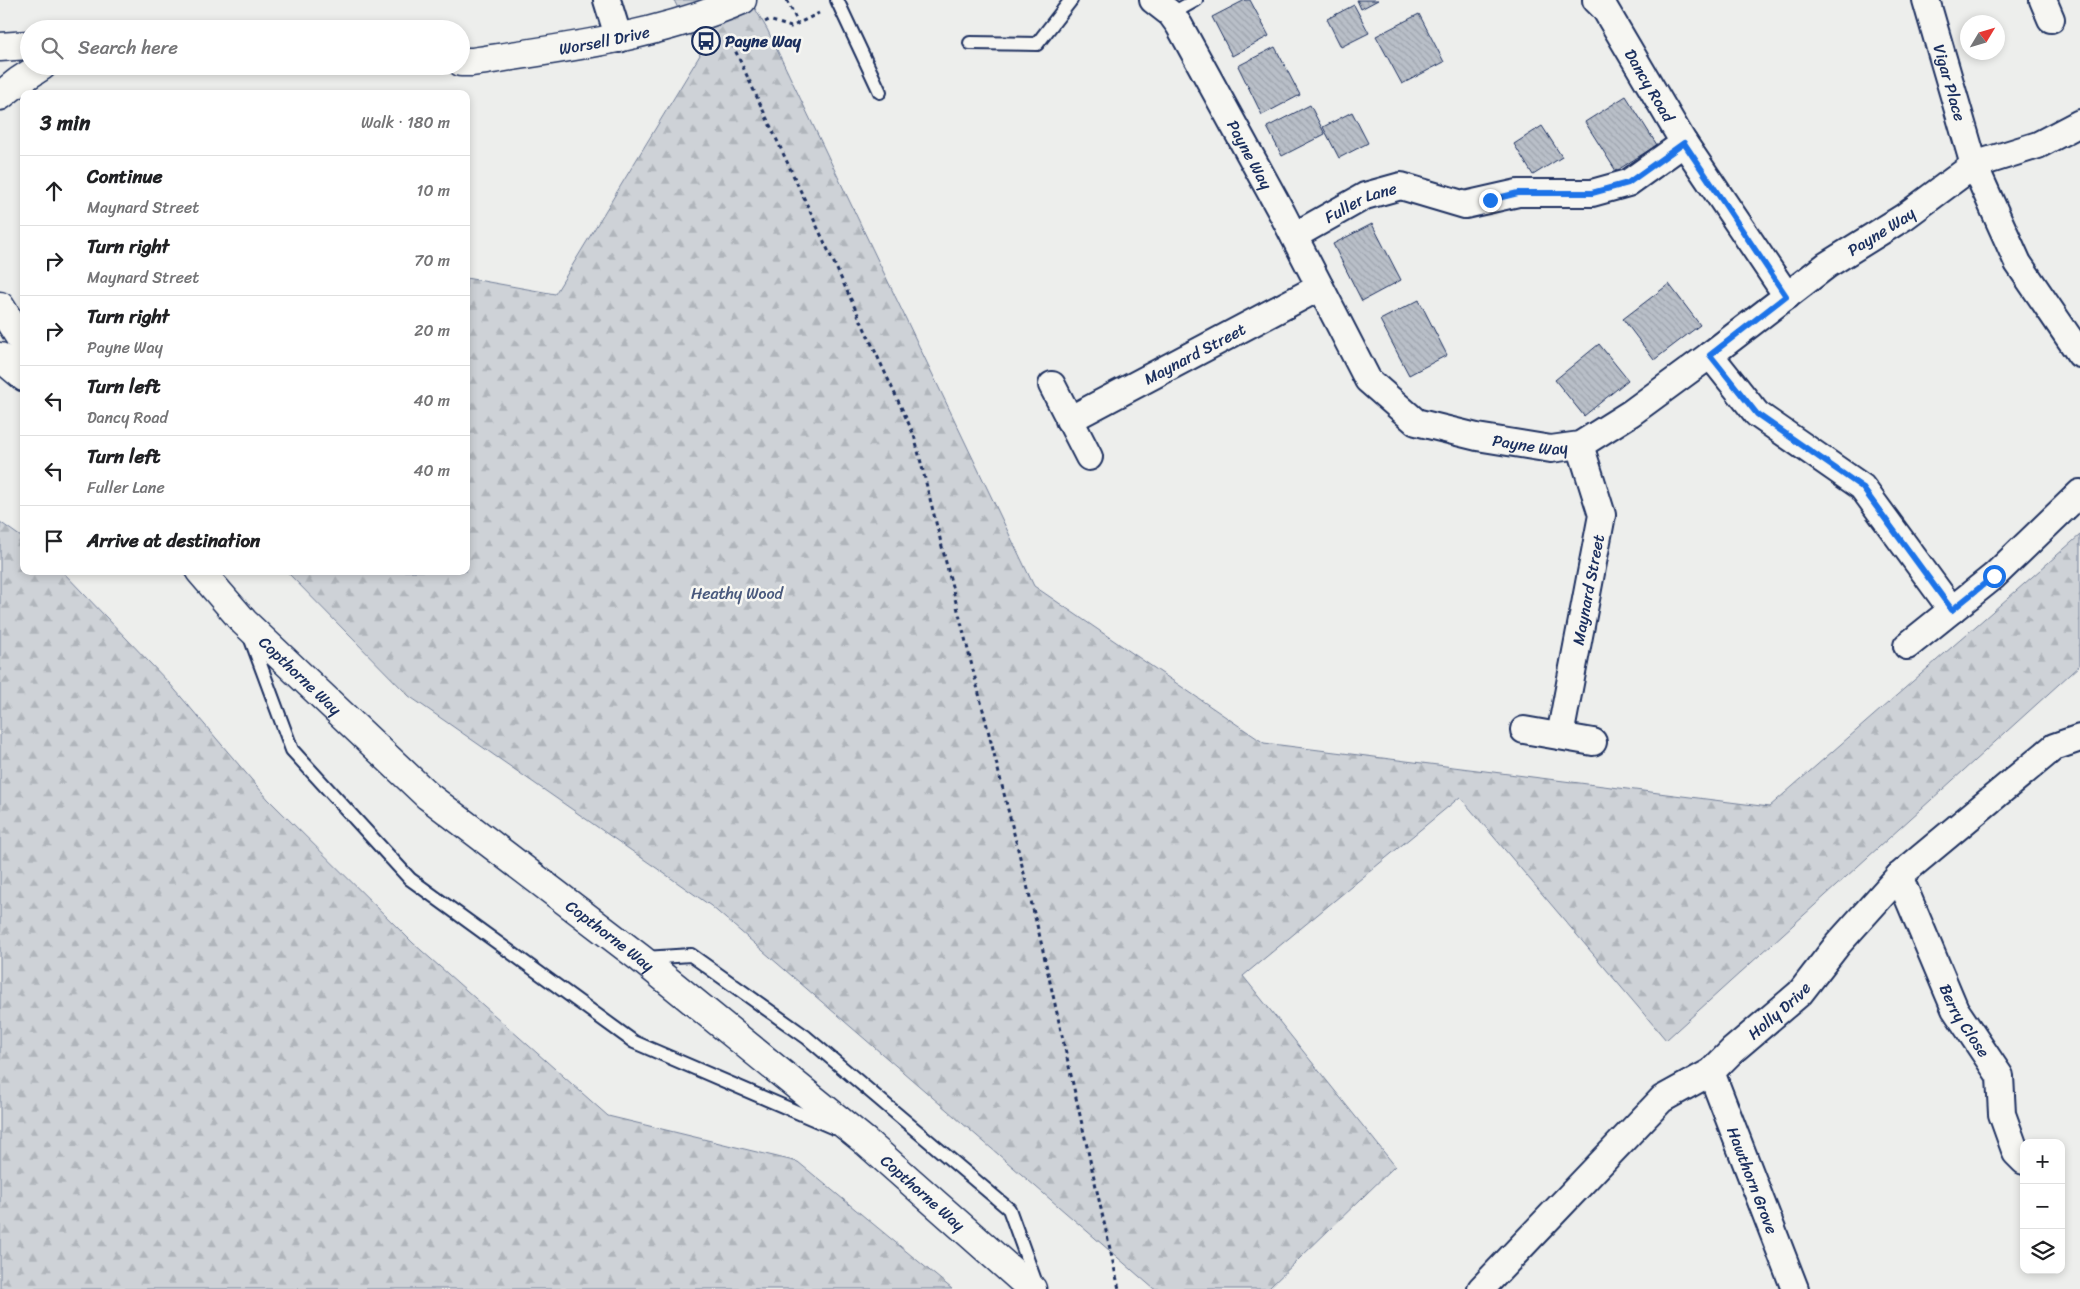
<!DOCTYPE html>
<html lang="en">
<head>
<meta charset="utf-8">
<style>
	body { margin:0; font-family:Sriracha,sans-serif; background:#f2f2f2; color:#202124 }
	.controls { position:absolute; right:15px; bottom:15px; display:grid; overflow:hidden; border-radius:10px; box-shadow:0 2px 8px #0003 }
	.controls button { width:45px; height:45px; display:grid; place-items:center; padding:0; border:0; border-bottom:1px solid #e0e0e0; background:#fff; color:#202124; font:25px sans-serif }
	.compass { position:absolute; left:1960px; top:15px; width:45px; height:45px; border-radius:50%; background:#fff; box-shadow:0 2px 8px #0003; rotate:52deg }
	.stop { position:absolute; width:15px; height:15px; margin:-11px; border:4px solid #1a73e8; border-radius:50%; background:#fff }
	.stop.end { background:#1a73e8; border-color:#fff; box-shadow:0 1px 5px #0008 }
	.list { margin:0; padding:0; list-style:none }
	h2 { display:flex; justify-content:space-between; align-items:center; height:65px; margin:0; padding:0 20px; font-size:21px }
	h2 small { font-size:16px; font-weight:400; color:#757577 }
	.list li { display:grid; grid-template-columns:32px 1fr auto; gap:15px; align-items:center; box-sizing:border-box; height:70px; padding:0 20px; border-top:1px solid #e0e0e0 }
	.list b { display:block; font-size:19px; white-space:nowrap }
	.list p { margin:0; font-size:16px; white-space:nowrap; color:#757577 }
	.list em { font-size:16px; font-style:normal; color:#757577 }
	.icon { flex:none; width:28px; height:28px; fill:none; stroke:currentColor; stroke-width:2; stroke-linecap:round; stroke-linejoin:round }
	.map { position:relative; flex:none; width:2080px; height:1289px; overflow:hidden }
	.search { position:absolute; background:#fff; box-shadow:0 2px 8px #0003; left:20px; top:20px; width:450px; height:55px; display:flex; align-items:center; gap:12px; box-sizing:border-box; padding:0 18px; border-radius:28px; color:#757577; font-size:19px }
	.panel { position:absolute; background:#fff; box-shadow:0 2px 8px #0003; left:20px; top:90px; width:450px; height:485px; border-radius:10px }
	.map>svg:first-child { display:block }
</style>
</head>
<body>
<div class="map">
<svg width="2080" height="1289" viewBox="0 0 2080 1289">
	<defs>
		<pattern id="forest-firs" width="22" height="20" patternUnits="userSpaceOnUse" patternTransform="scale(1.25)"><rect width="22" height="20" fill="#ced2d7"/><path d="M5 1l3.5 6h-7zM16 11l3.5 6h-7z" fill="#b0b5bb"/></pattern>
		<pattern id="building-back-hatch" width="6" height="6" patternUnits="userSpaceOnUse" patternTransform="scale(1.25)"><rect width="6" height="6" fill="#b9bfc8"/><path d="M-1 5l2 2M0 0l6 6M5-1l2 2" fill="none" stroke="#9ea4ae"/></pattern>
	</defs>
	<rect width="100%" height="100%" fill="#edeeec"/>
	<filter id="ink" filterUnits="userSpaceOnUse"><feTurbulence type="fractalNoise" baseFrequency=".02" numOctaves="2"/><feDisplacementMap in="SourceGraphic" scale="10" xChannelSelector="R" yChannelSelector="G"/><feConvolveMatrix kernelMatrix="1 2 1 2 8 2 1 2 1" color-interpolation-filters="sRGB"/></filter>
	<g filter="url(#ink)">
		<path fill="url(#forest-firs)" stroke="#74809a" d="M674,0H750L767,29L1034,586L1264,743L1769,807L2080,535V665L1666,1040L1460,797L1243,976L1395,1166L1268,1289H1154L711,906L409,696L286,571H466V278L555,294L700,55Z
			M0,522L24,539V571H62L170,684L268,799L413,943L608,1116L798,1162L952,1289H0Z"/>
		<path fill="url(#building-back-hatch)" stroke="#1b2f5e" d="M1245,0H1250L1269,36L1232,56L1212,17Z
			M1357,0H1378L1361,9Z
			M1354,5L1369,33L1341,47L1327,19Z
			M1419,14L1444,62L1402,84L1376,36Z
			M1275,47L1300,95L1262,115L1238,66Z
			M1626,96L1657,145L1616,171L1585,122Z
			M1310,105L1325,134L1282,156L1267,127Z
			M1352,112L1368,143L1339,158L1323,127Z
			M1542,126L1562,157L1533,175L1514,144Z
			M1372,224L1401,280L1362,301L1333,244Z
			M1669,284L1700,325L1654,360L1623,319Z
			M1419,300L1447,355L1409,375L1380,320Z
			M1599,344L1628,380L1584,416L1555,380Z"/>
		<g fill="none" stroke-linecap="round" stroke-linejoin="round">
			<defs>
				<path id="lane" d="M837,0L880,92
					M1171,14L1196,0
					M970,43L1037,44L1071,0
					M250,637L292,750L410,879L634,1042L834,1128
					M645,958L691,955L806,1037L1009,1209L1037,1286"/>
				<g id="street">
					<path d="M607,0L619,39"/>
					<path id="s1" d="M1153,0L1171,14L1179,25L1282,213L1368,380L1416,422L1477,437L1551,449L1580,445L1631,413L1710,355L1827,265L1904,217L1974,165L2038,145L2080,123"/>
					<path id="s2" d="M1596,0L1605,9L1684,143L1787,296"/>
					<path id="s3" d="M1926,0L1974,165L2018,263L2080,354"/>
					<path d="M2043,0L2051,19"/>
					<path id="s4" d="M1294,236L1365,196L1401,186L1465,205L1518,193H1592L1628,183L1684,143"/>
					<path d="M1710,355L1757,414L1862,487L1952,610"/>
					<path d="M1052,385L1089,457"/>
					<path id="s5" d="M1069,420L1320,287"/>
					<path d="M1907,646L1994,576L2080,493"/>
					<path d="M1524,730L1593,742"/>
					<path id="s6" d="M1560,736L1602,515L1580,445"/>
					<path id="s7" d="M1899,876L1955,1009L2000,1076L2002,1114L2016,1153L2024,1161"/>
					<path id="s8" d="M1711,1072L1795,1289"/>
					<path id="s9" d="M1481,1289L1662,1099L1711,1072L1732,1051L1800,993L1838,944L1899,876L2054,747L2080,738"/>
				</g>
				<g id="secondary">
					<path d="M0,47L29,45"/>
					<path id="s10" d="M461,62H472C564,48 656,37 742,0"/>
					<path d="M0,96L19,81L42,66"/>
				</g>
				<g id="highway">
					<path d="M0,306L24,344"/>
					<path d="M0,357L24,377"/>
					<path id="s11" d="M200,571L244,622L428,796L640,958L866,1142L1032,1289"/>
				</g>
			</defs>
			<use href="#lane" stroke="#1b2f5e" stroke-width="16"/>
			<use href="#street" stroke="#1b2f5e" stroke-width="30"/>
			<use href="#secondary" stroke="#1b2f5e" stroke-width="31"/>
			<use href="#highway" stroke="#1b2f5e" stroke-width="31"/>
			<path stroke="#1b2f5e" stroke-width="3" stroke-dasharray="4 4" stroke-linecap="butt" d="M787,0L798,23
				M765,22L769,20L791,27L819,13
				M729,37L914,435L1039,933L1119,1289"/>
			<use href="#lane" stroke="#f6f6f2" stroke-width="12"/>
			<use href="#street" stroke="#f6f6f2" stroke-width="26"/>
			<use href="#secondary" stroke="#f6f6f2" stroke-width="28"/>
			<use href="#highway" stroke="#f6f6f2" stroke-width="28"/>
		</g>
	</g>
	<g fill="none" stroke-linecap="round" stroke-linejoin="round" filter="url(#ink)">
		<path stroke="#1a73e8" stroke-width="6" d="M1490,200L1518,193H1592L1628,183L1684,143L1786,296L1710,355L1757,414L1862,487L1952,610L1994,576"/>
	</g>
	<defs>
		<symbol id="bus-ring" viewBox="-11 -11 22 22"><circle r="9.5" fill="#f6f6f2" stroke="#1b2f5e" stroke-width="1.5"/><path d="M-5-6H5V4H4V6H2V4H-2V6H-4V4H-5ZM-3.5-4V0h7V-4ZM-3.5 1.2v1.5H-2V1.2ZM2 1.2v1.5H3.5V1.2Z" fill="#1b2f5e"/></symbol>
	</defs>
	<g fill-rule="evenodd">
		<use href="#bus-ring" x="690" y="25" width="32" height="32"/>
	</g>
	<g text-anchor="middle" stroke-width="5" stroke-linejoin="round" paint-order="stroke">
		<g font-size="16" fill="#1b2f5e" stroke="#f6f6f2">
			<text dy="6" stroke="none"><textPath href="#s10" startOffset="145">Worsell Drive</textPath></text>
			<text dy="6" stroke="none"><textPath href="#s3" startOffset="86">Vigar Place</textPath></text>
			<text dy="6" stroke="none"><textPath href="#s2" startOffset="101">Dancy Road</textPath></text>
			<text dy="6" stroke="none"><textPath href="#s1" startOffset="184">Payne Way</textPath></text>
			<text dy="6" stroke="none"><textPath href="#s4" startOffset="75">Fuller Lane</textPath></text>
			<text dy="6" stroke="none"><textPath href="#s1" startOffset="1039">Payne Way</textPath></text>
			<text dy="6" stroke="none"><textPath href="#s5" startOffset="142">Maynard Street</textPath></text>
			<text dy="6" stroke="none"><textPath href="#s1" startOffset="619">Payne Way</textPath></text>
			<text dy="6" stroke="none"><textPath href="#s6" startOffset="149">Maynard Street</textPath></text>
			<text dy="6" stroke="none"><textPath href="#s11" startOffset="145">Copthorne Way</textPath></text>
			<text dy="6" stroke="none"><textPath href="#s11" startOffset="550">Copthorne Way</textPath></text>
			<text dy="6" stroke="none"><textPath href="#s9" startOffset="410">Holly Drive</textPath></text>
			<text dy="6" stroke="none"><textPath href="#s7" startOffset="159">Berry Close</textPath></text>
			<text dy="6" stroke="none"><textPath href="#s8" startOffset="116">Hawthorn Grove</textPath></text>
			<text dy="6" stroke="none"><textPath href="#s11" startOffset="955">Copthorne Way</textPath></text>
		</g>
		<g font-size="16" font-weight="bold" fill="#1b2f5e" stroke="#f6f6f2" text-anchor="start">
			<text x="725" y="47">Payne Way</text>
		</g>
		<g font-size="16" fill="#48587c" stroke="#f6f6f2">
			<text x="737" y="599">Heathy Wood</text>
		</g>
	</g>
</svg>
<div class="controls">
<button>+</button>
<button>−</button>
<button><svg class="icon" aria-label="layers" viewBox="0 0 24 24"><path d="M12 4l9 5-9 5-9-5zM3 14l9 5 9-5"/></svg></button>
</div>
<svg class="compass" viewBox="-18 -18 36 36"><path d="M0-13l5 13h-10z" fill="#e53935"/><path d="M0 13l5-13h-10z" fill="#757577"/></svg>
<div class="stop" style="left:1994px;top:576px"></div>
<div class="stop end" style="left:1490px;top:200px"></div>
<div class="search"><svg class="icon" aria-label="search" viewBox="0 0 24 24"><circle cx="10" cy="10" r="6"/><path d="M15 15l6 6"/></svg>Search here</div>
<section class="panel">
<h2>3 min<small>Walk · 180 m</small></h2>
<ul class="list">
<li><svg class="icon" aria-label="ahead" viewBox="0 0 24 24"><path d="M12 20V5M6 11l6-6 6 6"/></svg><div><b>Continue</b><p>Maynard Street</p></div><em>10 m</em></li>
<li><svg class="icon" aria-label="right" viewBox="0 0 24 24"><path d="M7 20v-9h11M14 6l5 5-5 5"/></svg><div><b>Turn right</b><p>Maynard Street</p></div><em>70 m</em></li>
<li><svg class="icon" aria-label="right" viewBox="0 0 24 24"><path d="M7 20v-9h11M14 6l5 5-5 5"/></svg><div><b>Turn right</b><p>Payne Way</p></div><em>20 m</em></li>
<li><svg class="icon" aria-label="left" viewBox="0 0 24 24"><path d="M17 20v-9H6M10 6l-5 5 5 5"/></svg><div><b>Turn left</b><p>Dancy Road</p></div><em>40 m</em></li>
<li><svg class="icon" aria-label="left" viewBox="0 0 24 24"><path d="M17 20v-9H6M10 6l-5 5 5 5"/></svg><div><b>Turn left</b><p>Fuller Lane</p></div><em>40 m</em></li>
<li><svg class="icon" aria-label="arrive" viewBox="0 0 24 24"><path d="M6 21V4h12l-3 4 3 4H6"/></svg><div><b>Arrive at destination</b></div></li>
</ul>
</section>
</div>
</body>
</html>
